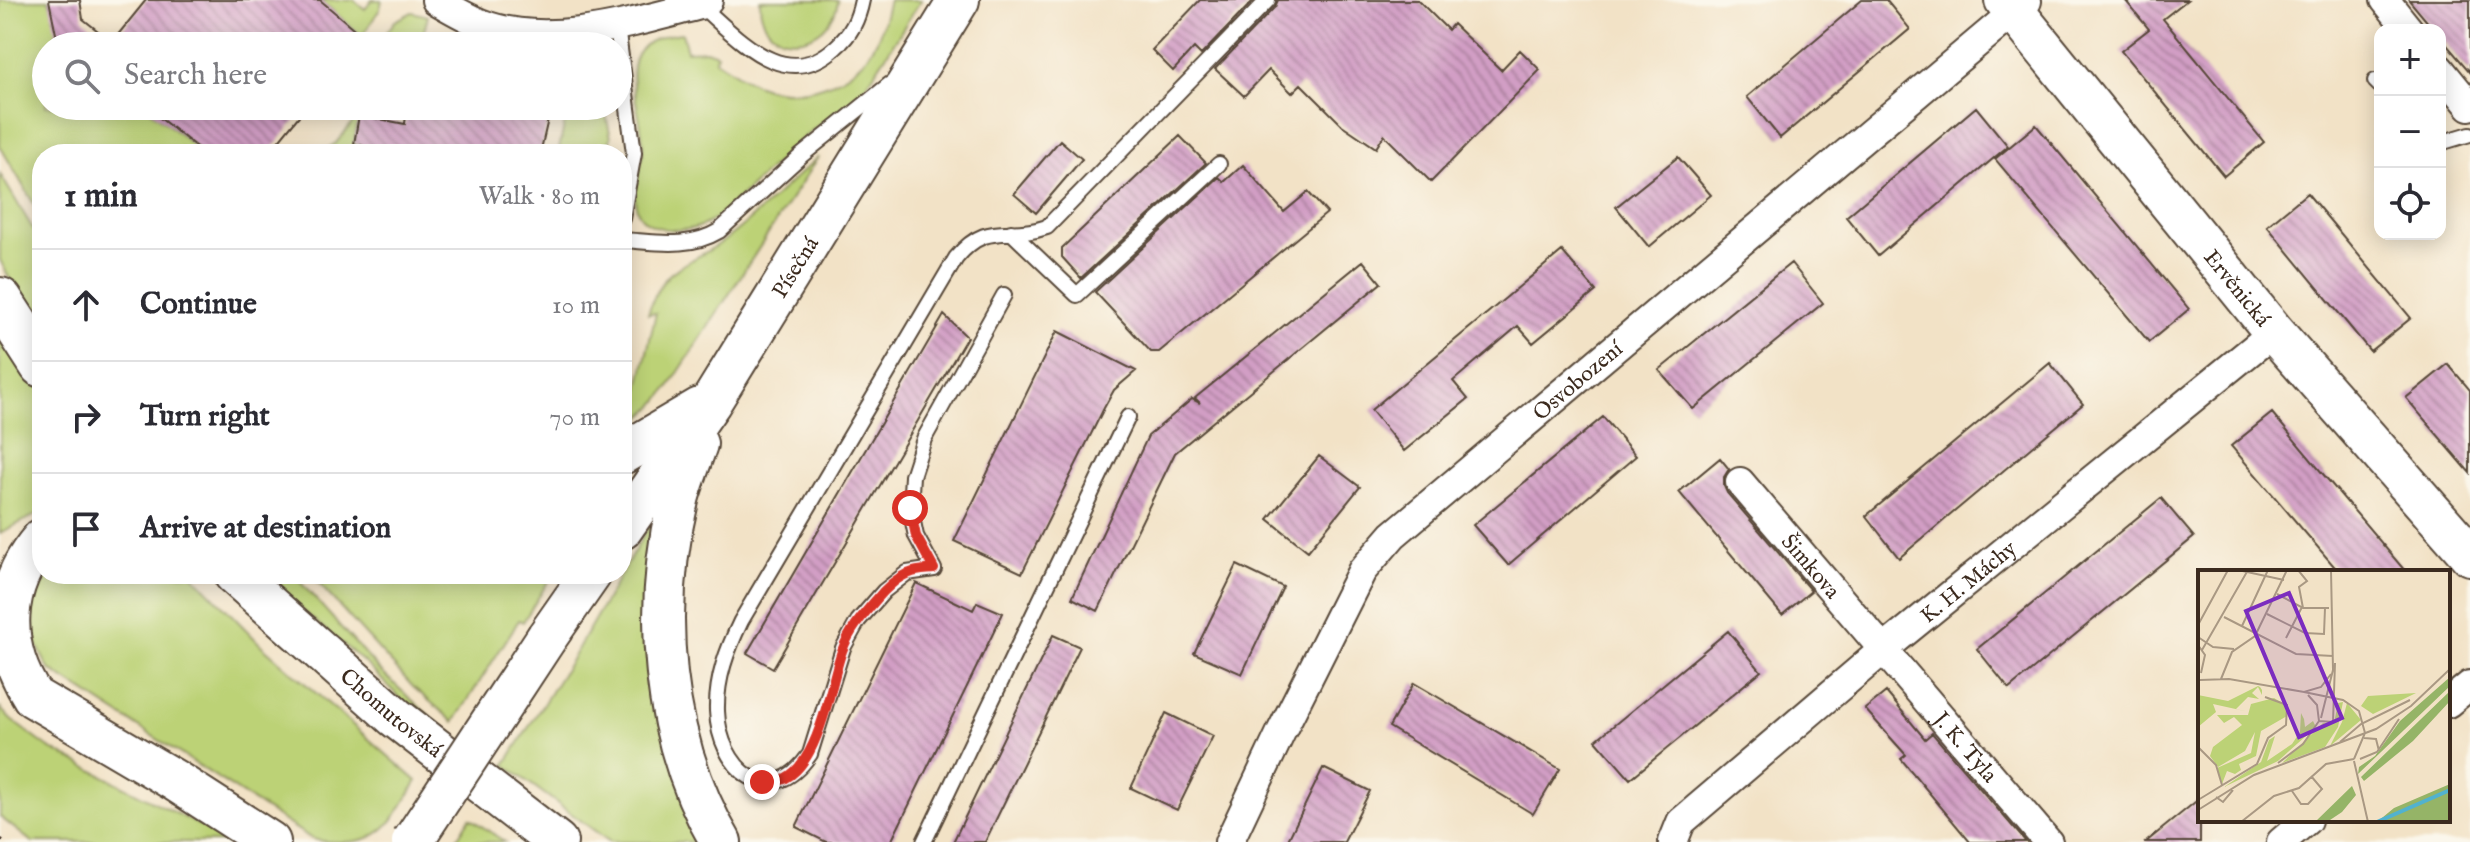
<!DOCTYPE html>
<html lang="en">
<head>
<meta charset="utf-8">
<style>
	body { margin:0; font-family:"IM FELL English",serif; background:#f7f7f7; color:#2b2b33 }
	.controls { position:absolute; right:24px; top:24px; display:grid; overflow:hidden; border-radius:16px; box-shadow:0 4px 20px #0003 }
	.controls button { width:72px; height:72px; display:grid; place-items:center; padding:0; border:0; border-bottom:2px solid #e1e1e2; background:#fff; color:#2b2b33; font:40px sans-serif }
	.stop { position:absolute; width:24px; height:24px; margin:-18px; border:6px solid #d93025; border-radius:50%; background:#fff }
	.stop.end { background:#d93025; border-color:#fff; box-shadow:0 2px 8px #0008 }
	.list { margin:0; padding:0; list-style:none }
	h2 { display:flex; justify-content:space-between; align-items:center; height:104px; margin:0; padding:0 32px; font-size:34px }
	h2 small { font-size:26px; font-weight:400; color:#7c7c81 }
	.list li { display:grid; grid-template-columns:52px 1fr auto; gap:24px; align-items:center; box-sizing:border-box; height:112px; padding:0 32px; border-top:2px solid #e1e1e2 }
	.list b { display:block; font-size:30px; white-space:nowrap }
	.list em { font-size:26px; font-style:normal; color:#7c7c81 }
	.icon { flex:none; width:44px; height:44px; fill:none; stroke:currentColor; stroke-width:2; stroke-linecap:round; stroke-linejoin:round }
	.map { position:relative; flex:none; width:2470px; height:842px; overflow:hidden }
	.search { position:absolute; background:#fff; box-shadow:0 4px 20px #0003; left:32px; top:32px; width:600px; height:88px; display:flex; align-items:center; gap:20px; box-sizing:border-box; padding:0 28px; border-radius:44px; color:#7c7c81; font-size:30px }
	.panel { position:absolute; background:#fff; box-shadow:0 4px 20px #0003; left:32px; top:144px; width:600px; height:440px; border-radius:32px }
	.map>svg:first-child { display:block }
</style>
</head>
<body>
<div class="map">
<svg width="2470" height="842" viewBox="0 0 2470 842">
	<defs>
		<pattern id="building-back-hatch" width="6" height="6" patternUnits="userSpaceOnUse" patternTransform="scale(2)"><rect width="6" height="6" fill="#d29ec5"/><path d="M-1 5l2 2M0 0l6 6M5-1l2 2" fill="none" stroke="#ac819f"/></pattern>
	</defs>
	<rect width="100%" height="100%" fill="#fbf7ec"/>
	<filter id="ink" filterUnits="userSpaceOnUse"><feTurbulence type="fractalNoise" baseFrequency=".0125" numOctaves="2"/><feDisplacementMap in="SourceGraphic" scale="16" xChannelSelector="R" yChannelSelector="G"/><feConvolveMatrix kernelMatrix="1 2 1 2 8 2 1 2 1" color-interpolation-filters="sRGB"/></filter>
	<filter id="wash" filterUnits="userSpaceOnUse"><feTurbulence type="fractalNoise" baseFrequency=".006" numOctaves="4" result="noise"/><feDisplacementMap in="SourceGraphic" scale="32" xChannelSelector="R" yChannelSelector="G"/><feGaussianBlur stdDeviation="1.8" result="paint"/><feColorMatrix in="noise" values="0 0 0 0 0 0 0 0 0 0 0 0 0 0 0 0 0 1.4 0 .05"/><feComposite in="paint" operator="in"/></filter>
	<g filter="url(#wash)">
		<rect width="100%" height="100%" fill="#f2e2c6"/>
		<path fill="#bcd276" stroke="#7c7e4a" stroke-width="2" d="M0,0H49L61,37L71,46H46V106H145L204,154H42V218L0,146Z
			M320,0H354L365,9L372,0H382L380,9L362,36Z
			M760,0H838C833,48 758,58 760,0Z
			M889,0H921C901,30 883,63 861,92C849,108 829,117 814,129C789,150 766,173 742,195C730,205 719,218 704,225C688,232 660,232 645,221C625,205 641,173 643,152C645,102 600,41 682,33L687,51L706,50L717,54L715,60C729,68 743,79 758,85C800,102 856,83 876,42C883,29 885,14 889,0Z
			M412,12L428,16L423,35L425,46H377L395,21Z
			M551,106H565L574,111L592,106H604L611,138L603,154H558L565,121L548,116Z
			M359,115L354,143L380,149L379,154H319L336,143Z
			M818,157L669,387L654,406L622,435V417L635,404L656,313L648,314C664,258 693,267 730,236C761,212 789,183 818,157Z
			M0,174L42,244V342L0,260Z
			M0,325L42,385V512L0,533Z
			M649,526L658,532L701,842H610L505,765L574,655Z
			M42,574H192L262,646L417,781C397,813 387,842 344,842C333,842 323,842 312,839L49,669C30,635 20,609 42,574Z
			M259,574H293L380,671L446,731V736L415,713L365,663Z
			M310,574H553L523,622L519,620L454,722L413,687Z
			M0,708L11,720L49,748L205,828L227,842H32L0,817Z
			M470,818L505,842H455Z"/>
		<g id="blocks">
			<path fill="url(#building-back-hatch)" d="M49,0H80L83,19L112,42L146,0H320L359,33L348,46H71L56,34Z
				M1200,0H1254L1201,55L1194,48L1173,71L1152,50Z
				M1278,0H1418L1448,30L1453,24L1501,70L1520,50L1540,70L1431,182L1384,135L1376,148L1342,125L1301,84L1292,93L1269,70L1244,96L1215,69L1275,7Z
				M1862,0H1886L1910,29L1780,138L1747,97Z
				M2125,0H2187L2163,19L2264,142L2224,176L2121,51L2149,29Z
				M2409,0H2470V72L2440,37V30H2434Z
				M145,106H307L268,154H205Z
				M407,106H551L540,154H404L354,144L359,115L405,124Z
				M1976,107L2008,146L1878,256L1846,217Z
				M2036,125L2189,309L2149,342L1995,159Z
				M1180,136L1206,163L1081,278L1062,257V248Z
				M1060,140L1082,159L1036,213L1014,194Z
				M1678,157L1711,195L1649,247L1616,207Z
				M1243,165L1284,212L1308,192L1327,213L1159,352H1151L1095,292L1219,177L1224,182Z
				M2307,193L2411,318L2370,351L2267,226Z
				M1562,251L1596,291L1533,343L1518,326L1453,381L1468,399L1404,451L1371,410Z
				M1363,261L1381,283L1175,453L1098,611L1072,598L1148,436L1192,399L1200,403L1195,398Z
				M1791,263L1823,303L1693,409L1659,370Z
				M944,315L967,337L773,668L747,653Z
				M1057,331L1136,371L1114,390L1104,408L1022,573L954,541Z
				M2050,363L2083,404L1899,558L1866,516Z
				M2448,364L2470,390V473L2406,398Z
				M2272,413L2323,474L2406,572H2339L2231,446Z
				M1603,417L1636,456L1508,565L1473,525Z
				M1319,456L1360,487L1308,551L1268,519Z
				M1720,458L1729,469L1724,477V486L1727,493L1811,591L1782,615L1679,492Z
				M2161,498L2194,537L2009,689L1977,649Z
				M1237,565L1283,587L1242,674L1194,653Z
				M916,583L973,610L977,602L1003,613L891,842H826L796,827Z
				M1728,631L1761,671L1630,779L1596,740Z
				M1053,635L1080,647L985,842H953Z
				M1414,683L1560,769L1533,814L1389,727Z
				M1886,692L1925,739L1932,733L2026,842H1970L1901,759L1906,755L1865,709Z
				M1166,713L1213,736L1177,810L1131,788Z
				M1323,768L1370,791L1344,842H1287Z
				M2200,798V842H2146Z"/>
		</g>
	</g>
	<g filter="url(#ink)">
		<use href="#blocks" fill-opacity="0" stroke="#564637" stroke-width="2"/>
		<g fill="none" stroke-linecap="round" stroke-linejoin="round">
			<defs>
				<path id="lane" d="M700,5C738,38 785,94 836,47C851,34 858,20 862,0
					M617,27L634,153L622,219
					M2375,81L2380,86
					M2440,143L2470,134
					M1011,232L1077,295L1219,164
					M622,240C656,242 689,249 719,231L802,155L890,84
					M1004,295L924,439L912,476L910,508L916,536L934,569L907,573L884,591L858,621L843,648L810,754C769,814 719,768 717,711C716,679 727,650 741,621L956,258C988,219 1007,241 1047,227L1268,0
					M924,842L1128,417"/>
				<g id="street">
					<path d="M436,0C450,8 465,17 480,23C547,50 634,22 700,5L708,0"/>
					<path d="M2385,0L2409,30"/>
					<path d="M2440,69L2470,106"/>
					<path id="s1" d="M1740,482L2048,842"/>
					<path d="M2448,703L2470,685"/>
					<path id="s2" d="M1229,842L1282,730L1362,571L1393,535L2027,1"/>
					<path id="s3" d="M1673,842L1681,822L1883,650L2274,332"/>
					<path d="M2281,842L2307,820"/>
				</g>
				<g id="secondary">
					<path id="s4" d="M2005,0L2274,332L2470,555"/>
					<path d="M697,444C691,461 684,479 679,496C651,610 661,741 721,842"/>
					<path d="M622,454L700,408"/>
					<path id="s5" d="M622,529L711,402L959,0"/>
					<path d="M42,539C0,587 0,646 33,697L174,780L270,842"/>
					<path id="s6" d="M234,574L395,717L557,842"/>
					<path d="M547,637L591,574"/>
				</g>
				<path id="highway" d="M0,300L42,365"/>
			</defs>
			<use href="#lane" stroke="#564637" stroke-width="18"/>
			<use href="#street" stroke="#564637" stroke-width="32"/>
			<use href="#secondary" stroke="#564637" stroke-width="44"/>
			<use href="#highway" stroke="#564637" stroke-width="48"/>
			<use href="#lane" stroke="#fff" stroke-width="14"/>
			<use href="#street" stroke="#fff" stroke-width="28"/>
			<use href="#secondary" stroke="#fff" stroke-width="40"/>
			<use href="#highway" stroke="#fff" stroke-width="44"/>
			<path stroke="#3b2a1e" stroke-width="6" stroke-dasharray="12 6" stroke-linecap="butt" d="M0,840L2,842"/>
			<defs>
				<path id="secondary-bridge" d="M412,842L547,637"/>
			</defs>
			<use href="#secondary-bridge" stroke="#564637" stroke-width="44" stroke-linecap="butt"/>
			<use href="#secondary-bridge" stroke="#fff" stroke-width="40"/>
		</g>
	</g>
	<g fill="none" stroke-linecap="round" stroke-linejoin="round" filter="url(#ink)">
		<path stroke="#d93025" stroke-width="10" d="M762,782C817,791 828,689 842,651C849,631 863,615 876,600C884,590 898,576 910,573C917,570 926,570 934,569L916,536L910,508"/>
	</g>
	<g text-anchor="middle" stroke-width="7" stroke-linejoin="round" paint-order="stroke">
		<g font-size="22" fill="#3b2a1e" stroke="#fbf7ec">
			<text dy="8" stroke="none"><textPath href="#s5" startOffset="314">Písečná</textPath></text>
			<text dy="8" stroke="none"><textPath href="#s4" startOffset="370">Ervěnická</textPath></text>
			<text dy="8" stroke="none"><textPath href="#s2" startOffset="590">Osvobození</textPath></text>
			<text dy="8" stroke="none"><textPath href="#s1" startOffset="110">Šimkova</textPath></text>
			<text dy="8" stroke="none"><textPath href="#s3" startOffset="396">K. H. Máchy</textPath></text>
			<text dy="8" stroke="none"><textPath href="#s6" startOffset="210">Chomutovská</textPath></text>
			<text dy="8" stroke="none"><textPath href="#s1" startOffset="348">J. K. Tyla</textPath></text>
		</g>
	</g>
	<g transform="translate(2198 570)">
		<rect width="252" height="252" fill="#f2e2c6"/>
		<path d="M60,116L62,117L64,120V125L60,117L54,123L61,129L50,127L38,139L51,142L15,134L18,142L0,157V125L30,131ZM218,123L175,144L163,136L170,126ZM76,128L86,134L89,146L63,161L58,186L41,194L43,200L37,204L29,201L24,214L19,198L53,183L57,162L47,181L20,197L12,186L15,177L44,155L36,147L26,153L19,145H50L53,134ZM145,132L140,157L127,177L84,193L125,153H136L140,133ZM149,133L163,150L132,176L144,152ZM103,143L106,149L107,157L115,151L118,157L80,191L26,217L63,192L71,170L77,166L69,191L94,174L102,162Z" fill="#bcd276"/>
		<path d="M252,107V116L160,204L161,197L177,186L202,151ZM252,121V131L215,171L166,211L163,207ZM252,214V252H179L196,238ZM154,216L158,225L144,242L129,252H117Z" fill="#95b467"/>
		<path fill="none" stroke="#51b2cf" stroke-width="4" d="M179,252L252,220"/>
		<path fill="none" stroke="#a99883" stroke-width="2" d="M40,0L86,10M100,0L109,11L101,17L105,38M79,24L105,38H131M69,44L107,63L126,64L127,38M26,47L98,84L135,86M0,55L30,0M44,56L70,0M0,67L15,77L36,79M88,68L104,37M0,75L7,85L3,103M4,80L50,0M23,109L34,82L57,66L89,0M2,110L31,109L106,122L123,117L133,104M106,122L145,130L161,141L167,163L156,189M110,125L119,135L121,151L135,152L137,93M123,148L135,100L133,0M166,168L178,169L181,181M142,172L163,154L212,130M0,177L18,195L24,215M162,189L179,182L201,149M156,191L170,252M80,193L105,174L121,151M94,221L103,234H110L124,219L113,206M18,227L25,232L35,220M0,230L59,194L70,168L88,155L89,135L67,127M0,240L56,205L178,159L213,136L252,99M43,252L76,226L101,218L128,194L156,189"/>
		<path fill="#7b2cbf" fill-opacity="0.15" stroke="#7b2cbf" stroke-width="4" d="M91,23L144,148L101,167L48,41Z"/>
		<rect width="252" height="252" fill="none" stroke="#3b2a1e" stroke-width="4"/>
	</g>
</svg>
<div class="controls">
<button>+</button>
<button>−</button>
<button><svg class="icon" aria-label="locate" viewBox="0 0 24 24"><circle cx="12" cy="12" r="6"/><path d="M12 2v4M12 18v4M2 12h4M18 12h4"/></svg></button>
</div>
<div class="stop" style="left:910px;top:508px"></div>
<div class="stop end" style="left:762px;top:782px"></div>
<div class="search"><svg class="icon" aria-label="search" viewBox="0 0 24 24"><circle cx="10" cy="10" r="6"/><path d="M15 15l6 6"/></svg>Search here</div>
<section class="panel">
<h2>1 min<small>Walk · 80 m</small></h2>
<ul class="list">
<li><svg class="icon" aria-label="ahead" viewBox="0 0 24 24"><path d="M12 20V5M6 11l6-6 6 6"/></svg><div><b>Continue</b></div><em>10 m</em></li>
<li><svg class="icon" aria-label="right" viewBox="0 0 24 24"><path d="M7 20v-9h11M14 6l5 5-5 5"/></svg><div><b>Turn right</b></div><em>70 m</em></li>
<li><svg class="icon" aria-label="arrive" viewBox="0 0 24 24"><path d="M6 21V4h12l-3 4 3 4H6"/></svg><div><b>Arrive at destination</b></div></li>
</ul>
</section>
</div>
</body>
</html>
